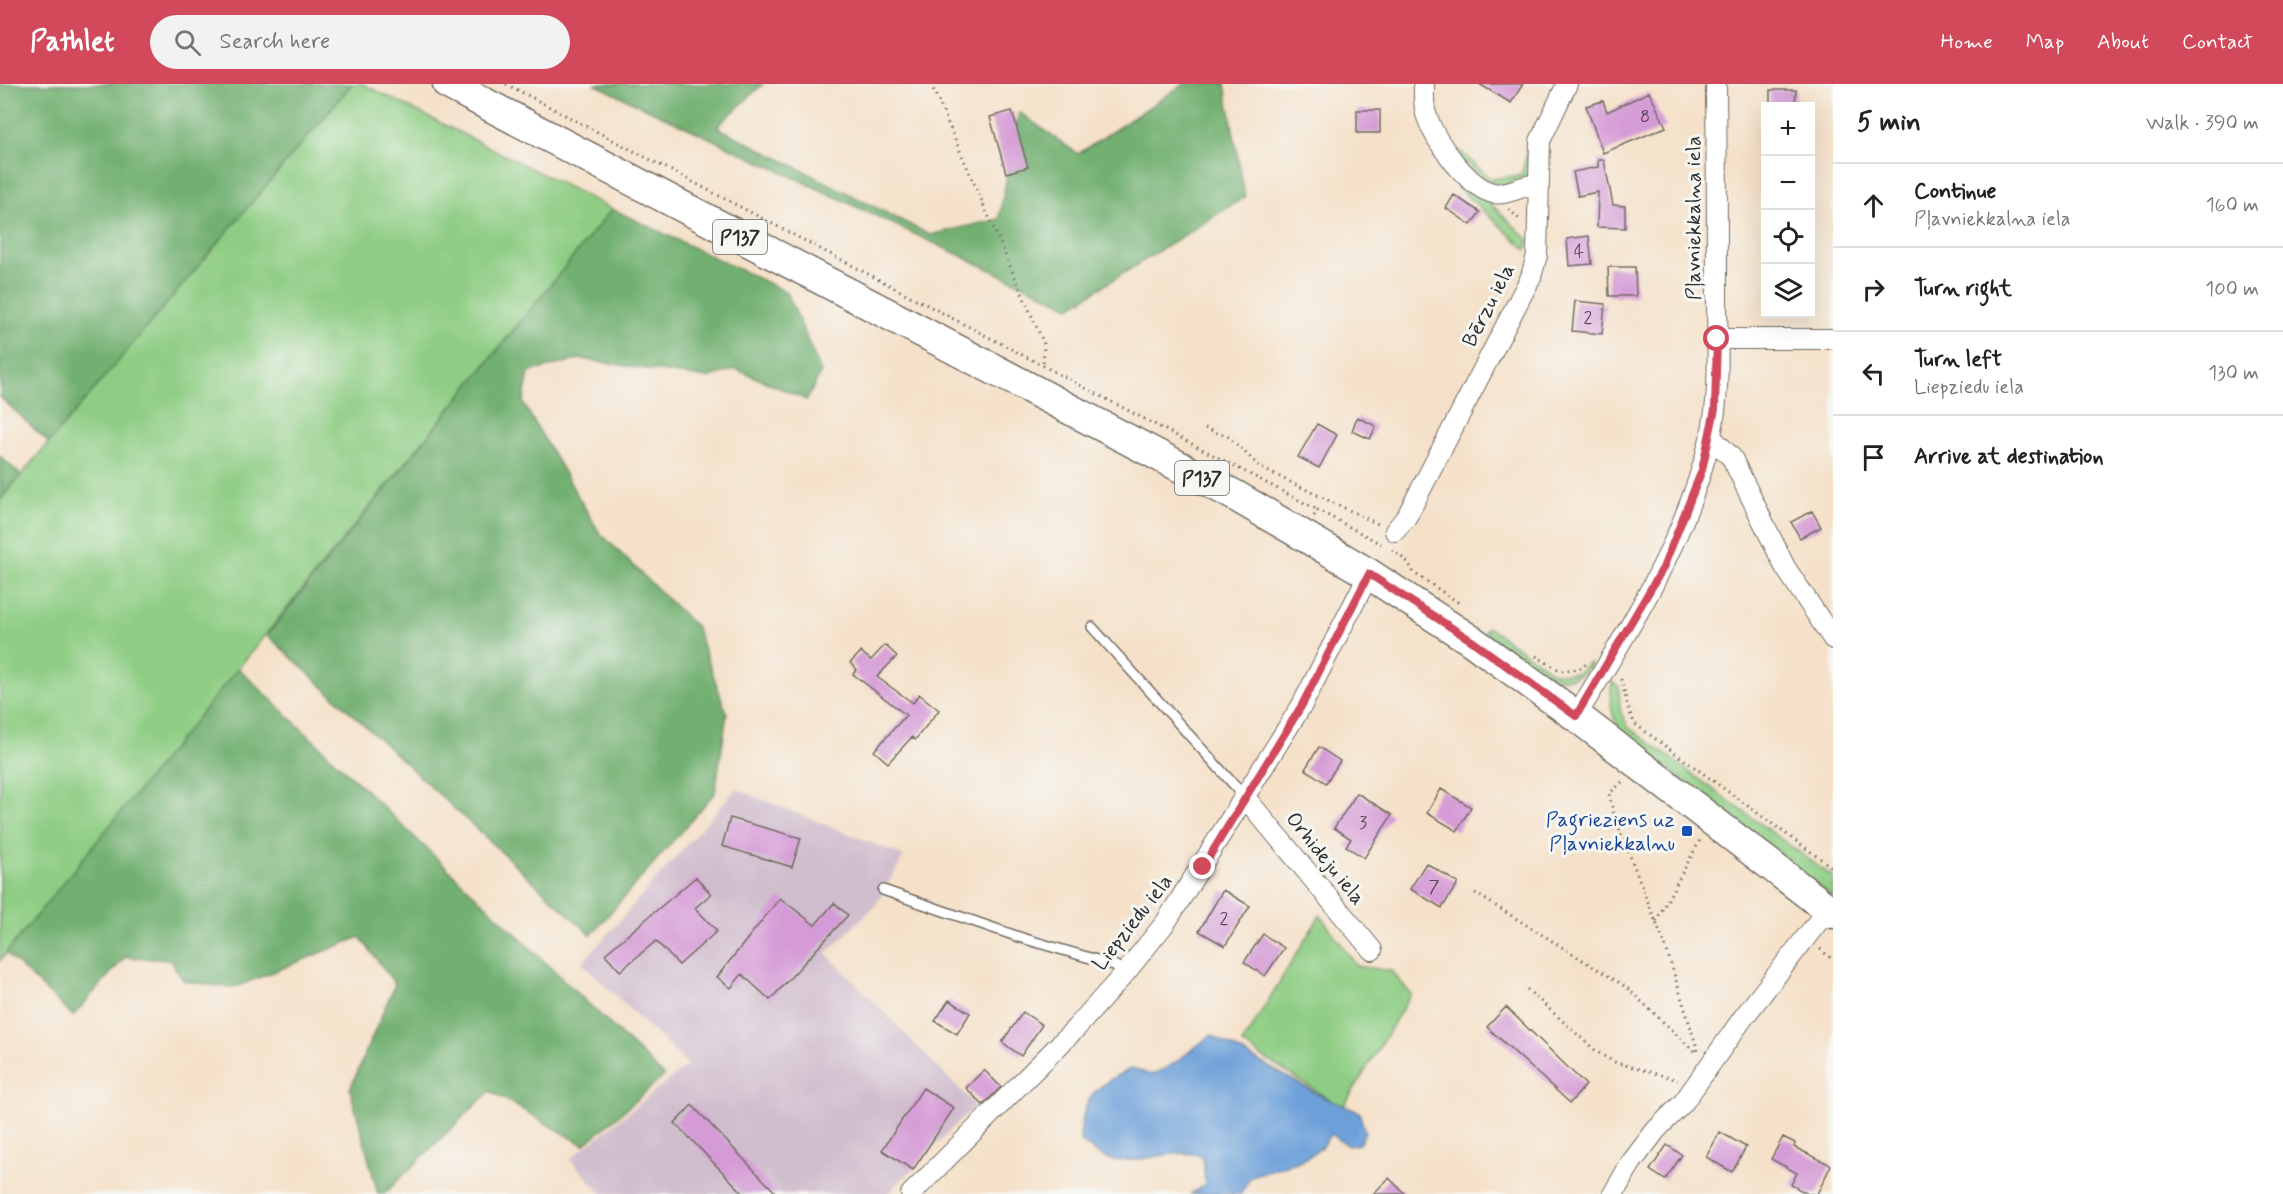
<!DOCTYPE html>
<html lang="en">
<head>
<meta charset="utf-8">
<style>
	body { margin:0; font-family:Mynerve,sans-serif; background:#f2f2f2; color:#222 }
	.controls { position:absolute; right:18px; top:18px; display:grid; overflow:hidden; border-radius:0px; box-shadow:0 6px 24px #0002 }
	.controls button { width:54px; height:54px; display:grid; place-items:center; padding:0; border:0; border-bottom:2px solid #e0e0e0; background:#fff; color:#222; font:30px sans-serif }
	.stop { position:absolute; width:18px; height:18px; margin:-14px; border:4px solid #d1495b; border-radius:50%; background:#fff }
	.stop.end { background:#d1495b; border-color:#fff; box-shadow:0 2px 6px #0008 }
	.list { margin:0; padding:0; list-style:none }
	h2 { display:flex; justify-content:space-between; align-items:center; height:78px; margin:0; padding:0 24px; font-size:26px }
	h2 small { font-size:20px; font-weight:400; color:#767676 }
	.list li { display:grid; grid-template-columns:39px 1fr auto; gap:18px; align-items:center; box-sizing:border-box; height:84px; padding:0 24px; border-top:2px solid #e0e0e0 }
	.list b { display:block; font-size:22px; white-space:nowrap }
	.list p { margin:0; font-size:20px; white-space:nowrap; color:#767676 }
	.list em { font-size:20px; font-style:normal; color:#767676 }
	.icon { flex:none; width:33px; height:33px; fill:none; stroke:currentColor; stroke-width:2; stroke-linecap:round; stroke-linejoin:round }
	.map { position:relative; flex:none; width:1833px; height:1110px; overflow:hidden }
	header { display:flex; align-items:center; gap:36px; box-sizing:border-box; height:84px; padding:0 30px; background:#d1495b; color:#fff }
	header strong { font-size:28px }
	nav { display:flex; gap:33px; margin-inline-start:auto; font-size:21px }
	.search { width:420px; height:54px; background:#f2f2f2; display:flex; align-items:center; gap:15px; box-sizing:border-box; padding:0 21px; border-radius:33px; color:#767676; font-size:22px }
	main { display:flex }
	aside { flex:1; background:#fff }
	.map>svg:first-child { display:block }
</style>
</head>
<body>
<header>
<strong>Pathlet</strong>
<div class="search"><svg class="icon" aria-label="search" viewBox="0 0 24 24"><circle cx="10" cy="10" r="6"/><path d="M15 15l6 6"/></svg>Search here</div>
<nav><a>Home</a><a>Map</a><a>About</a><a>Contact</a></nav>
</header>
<main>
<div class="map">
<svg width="1833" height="1110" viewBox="0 0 1833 1110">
	<rect width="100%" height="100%" fill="#f6f6f2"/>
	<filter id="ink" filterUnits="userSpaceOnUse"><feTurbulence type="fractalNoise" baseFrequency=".0167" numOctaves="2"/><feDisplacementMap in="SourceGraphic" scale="12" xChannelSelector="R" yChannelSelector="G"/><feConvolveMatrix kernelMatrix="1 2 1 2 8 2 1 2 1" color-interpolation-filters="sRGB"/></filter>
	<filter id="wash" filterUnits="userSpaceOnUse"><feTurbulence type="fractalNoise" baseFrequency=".008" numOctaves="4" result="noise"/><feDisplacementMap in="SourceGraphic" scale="24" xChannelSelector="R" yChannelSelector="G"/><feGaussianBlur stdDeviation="1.35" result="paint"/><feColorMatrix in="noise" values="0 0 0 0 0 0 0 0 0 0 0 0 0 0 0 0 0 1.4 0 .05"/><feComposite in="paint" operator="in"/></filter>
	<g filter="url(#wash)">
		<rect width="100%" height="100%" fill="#f5e1c9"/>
		<path fill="#d0bdcd" d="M736,705L904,772L875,822L826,869L975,1021L888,1110H602L570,1075L688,981L582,879Z"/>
		<path fill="#8ecd83" stroke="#5c7c57" stroke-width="1.5" d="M352,0H363L612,125L0,877V416Z
			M1535,40H1539L1531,85L1526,93L1501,102L1486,96L1457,72L1460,67L1491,95L1521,91Z
			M1465,96L1529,156L1527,166L1458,104Z
			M1488,543L1554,589H1577L1589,579L1591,581C1562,619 1511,567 1484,548Z
			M1612,598L1619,603L1620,626L1628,643L1833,793V813L1625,652C1611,636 1609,619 1612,598Z
			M1320,831L1357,882L1391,887L1411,910L1343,1024L1242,960Z"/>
		<path fill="#72b071" stroke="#4e6e4e" stroke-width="1.5" d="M0,0H352L49,359L0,313Z
			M594,0H763L717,43L930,151L999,135L1019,28L1078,70L1184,0H1225L1245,113L1070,223Z
			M612,125L787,208L821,288L807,316L736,285L707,294L580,275L529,288L523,319L599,448L696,543L727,630L715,709L591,851L267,551Z
			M0,372L21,391L0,416Z
			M238,584L664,992L584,1061L490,1007L384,1110H378L350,1005L395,900L360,853L233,904L184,897L170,876L125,873L73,932L6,869Z"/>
		<path fill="#6da0d9" stroke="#4c6682" stroke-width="1.5" d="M1211,951L1325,1014L1359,1028L1365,1048L1359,1060L1348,1062L1330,1050C1317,1080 1278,1081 1250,1093L1241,1110H1191L1205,1100L1203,1072C1170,1063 1144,1080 1113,1076C1101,1074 1090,1064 1080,1057C1081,1014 1095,1001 1133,984L1150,991C1177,982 1188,967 1211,951Z"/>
		<g id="blocks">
			<path fill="#d59bd6" d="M1479,0H1523L1511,19Z
				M1770,6H1796L1795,21H1770Z
				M1649,8L1666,43L1603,69L1586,22L1603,17L1607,28Z
				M1357,26H1380V49H1357Z
				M1012,27L1028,83L1006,89L990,33Z
				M1598,76H1604L1613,121L1625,122V144L1597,143L1598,108L1578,112L1573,88L1598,83Z
				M1454,111L1480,128L1471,141L1446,124Z
				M1589,152L1592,180L1569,182L1567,155Z
				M1608,183H1635L1636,212H1609Z
				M1575,217L1605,220L1602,250L1572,247Z
				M1357,333L1376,342L1370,355L1352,347Z
				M1317,340L1337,351L1319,384L1298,373Z
				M1812,427L1821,443L1800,454L1791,438Z
				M885,561L897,572L877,593L913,619L919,610L939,626L915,656L912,653L888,679L874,667L906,631L853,590L857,585L850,579L861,568L871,576Z
				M1319,663L1340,677L1326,699L1305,685Z
				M1441,705L1471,723L1457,747L1427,729Z
				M1357,709L1392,731L1364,774L1346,762L1351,755L1334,744Z
				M730,734L801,754L792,783L722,762Z
				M1426,779L1458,799L1442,824L1410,805Z
				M696,793L711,810L695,824L717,847L679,881L656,857L620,887L605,870Z
				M1223,806L1250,822L1225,862L1199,847Z
				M780,814L815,841L834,819L848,831L770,916L742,890L731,904L717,893Z
				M1263,850L1284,864L1265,892L1244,878Z
				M949,916L970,929L957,950L935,937Z
				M1506,923L1586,1001L1570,1019L1487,943Z
				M1023,928L1042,941L1021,972L1002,958Z
				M984,986L1001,1003L983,1021L966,1004Z
				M923,1004L954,1024L913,1086L882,1066Z
				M692,1021L777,1110H744L675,1039Z
				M1720,1048L1746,1063L1732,1088L1706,1073Z
				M1783,1053L1795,1059L1794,1063L1831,1081L1817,1110H1808L1791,1101L1797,1089L1771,1075Z
				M1667,1061L1682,1071L1665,1096L1650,1086Z
				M1389,1094L1405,1110H1373Z"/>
		</g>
	</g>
	<g filter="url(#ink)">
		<use href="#blocks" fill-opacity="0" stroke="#726b62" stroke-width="1.5"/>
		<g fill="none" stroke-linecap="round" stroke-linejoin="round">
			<defs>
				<path id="lane" d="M1092,543L1244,712
					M883,806L1022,854L1114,881L1126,888"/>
				<path id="street" d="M1424,0C1424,10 1423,23 1427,33C1435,57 1468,103 1493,109C1507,112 1524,100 1539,100
					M1717,255H1833
					M1711,353L1732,374L1785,483L1833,555
					M1395,447L1407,432L1531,193L1537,171L1540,57L1567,0
					M1576,632C1630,545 1686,455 1710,355C1721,310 1717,259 1717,214C1717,143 1717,71 1716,0
					M1244,712L1372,866
					M911,1110L1075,945L1126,888L1166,838L1302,621L1369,490
					M1613,1110L1631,1079L1656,1046L1683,1019L1743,934L1828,825"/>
				<path id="primary" d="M448,0L1234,411L1369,490L1472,557L1576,632L1833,829"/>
			</defs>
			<use href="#lane" stroke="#726b62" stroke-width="12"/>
			<use href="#street" stroke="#726b62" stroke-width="22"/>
			<use href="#primary" stroke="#726b62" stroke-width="33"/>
			<path stroke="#726b62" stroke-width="3" stroke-dasharray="1.5 4.5" stroke-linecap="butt" d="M506,0L1318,426
				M931,0L1044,260L1043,282
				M1509,125L1519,135
				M1205,344L1229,353L1261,384L1380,441
				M1314,432L1318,426L1381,460
				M1392,466L1408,478L1414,489L1459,519
				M1536,572L1561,587L1582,584L1586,580
				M1621,595L1629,627L1635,640L1833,784
				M1622,698L1609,710L1614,731L1666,864L1698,967
				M1475,809L1626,903L1696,969
				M1656,837L1700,756
				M1820,865L1833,876
				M1527,905L1597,968L1614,978L1678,996"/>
			<use href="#lane" stroke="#fff" stroke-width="9"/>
			<use href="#street" stroke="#fff" stroke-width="20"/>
			<use href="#primary" stroke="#fff" stroke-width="30"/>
		</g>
	</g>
	<g fill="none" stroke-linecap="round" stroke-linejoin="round" filter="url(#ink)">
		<path stroke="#d1495b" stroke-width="8" d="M1203,783L1302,621L1369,490L1472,557L1576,632L1663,484L1702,386L1715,325L1717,255"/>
	</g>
	<rect fill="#1a4fb4" stroke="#f6f6f2" stroke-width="2" x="1681" y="741" width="12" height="12" rx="3"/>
	<g text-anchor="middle" stroke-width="6" stroke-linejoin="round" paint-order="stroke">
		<g font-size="18" fill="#564756">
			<text x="1645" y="38">8</text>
			<text x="1579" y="173">4</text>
			<text x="1588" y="239">2</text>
			<text x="1363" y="744">3</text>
			<text x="1434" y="808">7</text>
			<text x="1224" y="840">2</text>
		</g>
		<g fill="#f6f6f2" stroke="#686867" stroke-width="1.5">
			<rect x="713" y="136" width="54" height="34" rx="4.5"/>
			<rect x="1175" y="377" width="54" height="34" rx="4.5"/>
		</g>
		<g font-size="20" font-weight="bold" fill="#2b2b2b">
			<text x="740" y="160">P137</text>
			<text x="1202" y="401">P137</text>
		</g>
		<g font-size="21" fill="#2b2b2b" stroke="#f6f6f2">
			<text transform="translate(1693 134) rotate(-90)" y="7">Pļavniekkalna iela</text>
			<text transform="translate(1488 221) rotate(-63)" y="7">Bērzu iela</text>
			<text transform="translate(1326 774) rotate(51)" y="7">Orhideju iela</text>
			<text transform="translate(1132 838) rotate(-52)" y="7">Liepziedu iela</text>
		</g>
		<g font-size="21" fill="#164399" stroke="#f6f6f2" text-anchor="end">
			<text x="1675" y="742">Pagrieziens uz<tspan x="1675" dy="24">Pļavniekkalnu</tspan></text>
		</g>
	</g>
</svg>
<div class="controls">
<button>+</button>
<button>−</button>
<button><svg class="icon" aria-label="locate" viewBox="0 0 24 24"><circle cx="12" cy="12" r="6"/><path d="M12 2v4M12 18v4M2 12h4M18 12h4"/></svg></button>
<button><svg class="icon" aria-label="layers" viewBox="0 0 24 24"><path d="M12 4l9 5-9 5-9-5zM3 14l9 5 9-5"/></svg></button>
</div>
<div class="stop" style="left:1717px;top:255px"></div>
<div class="stop end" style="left:1203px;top:783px"></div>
</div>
<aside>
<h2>5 min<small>Walk · 390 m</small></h2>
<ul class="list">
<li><svg class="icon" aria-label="ahead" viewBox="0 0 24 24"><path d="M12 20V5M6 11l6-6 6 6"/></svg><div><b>Continue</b><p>Pļavniekkalna iela</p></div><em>160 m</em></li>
<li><svg class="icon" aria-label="right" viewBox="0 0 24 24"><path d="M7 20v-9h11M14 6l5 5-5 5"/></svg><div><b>Turn right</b></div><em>100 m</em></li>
<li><svg class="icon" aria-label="left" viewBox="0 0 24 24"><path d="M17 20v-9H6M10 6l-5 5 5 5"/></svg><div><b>Turn left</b><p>Liepziedu iela</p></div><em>130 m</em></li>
<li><svg class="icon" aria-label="arrive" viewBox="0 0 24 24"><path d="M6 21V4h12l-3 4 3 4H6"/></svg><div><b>Arrive at destination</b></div></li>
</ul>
</aside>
</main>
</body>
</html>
